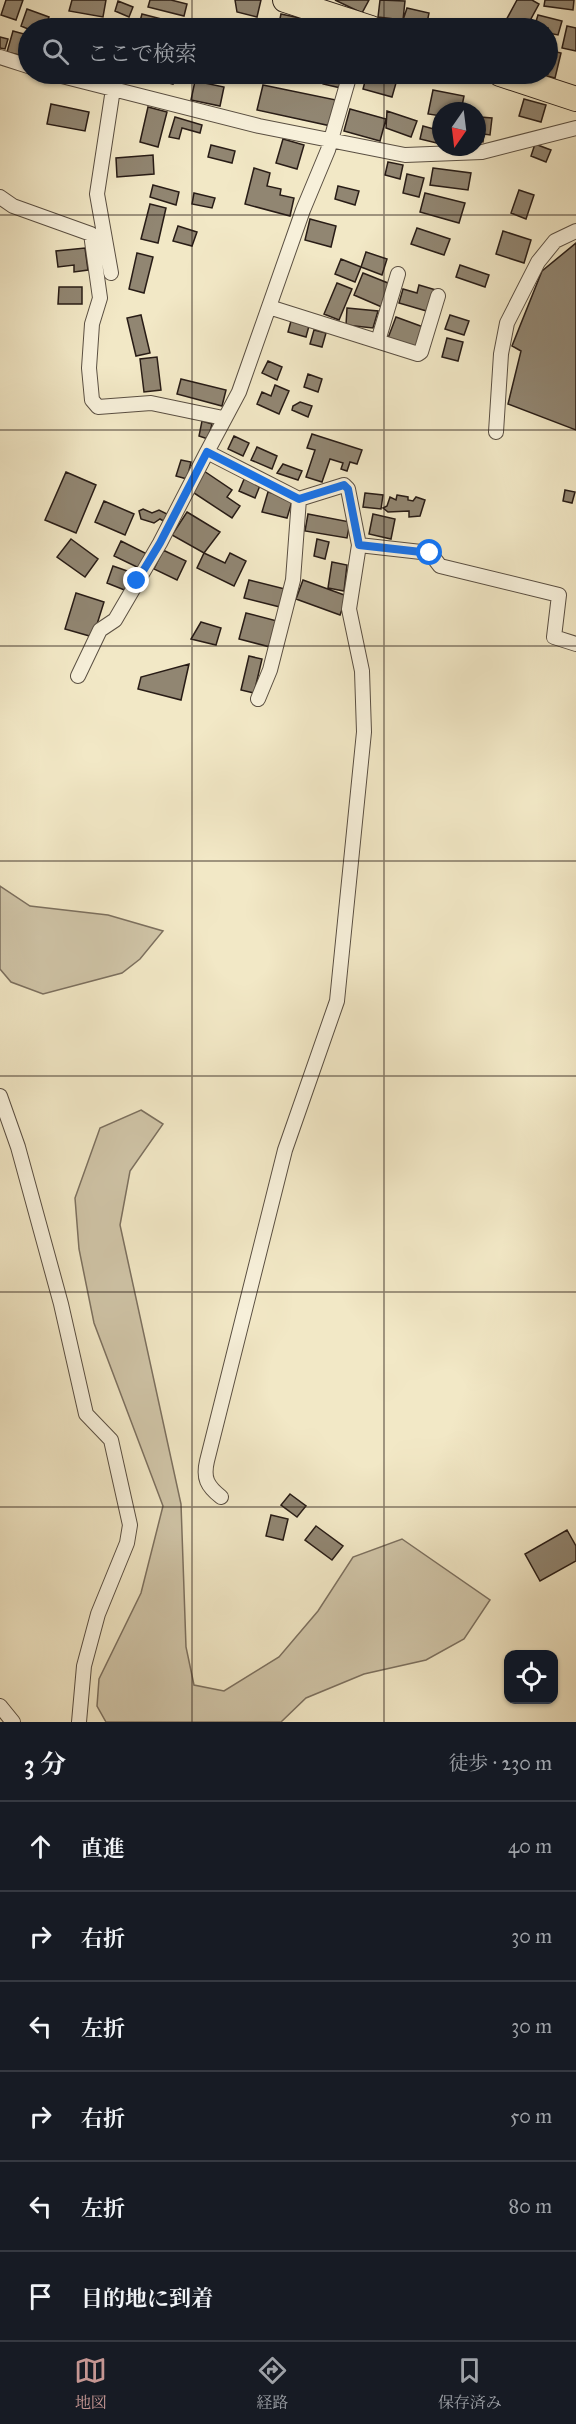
<!DOCTYPE html>
<html lang="ja">
<head>
<meta charset="utf-8">
<style>
	body { margin:0; font-family:"IM FELL Great Primer","Noto Serif JP",serif; background:#20242c; color:#f1f3f6 }
	.controls { position:absolute; right:18px; bottom:18px; display:grid; overflow:hidden; border-radius:12px; box-shadow:0 2px 4px #0004 }
	.controls button { width:54px; height:54px; display:grid; place-items:center; padding:0; border:0; border-bottom:2px solid #363941; background:#171b24; color:#f1f3f6; font:30px sans-serif }
	.compass { position:absolute; left:432px; top:102px; width:54px; height:54px; border-radius:50%; background:#171b24; box-shadow:0 2px 4px #0004; rotate:194deg }
	.stop { position:absolute; width:18px; height:18px; margin:-14px; border:4px solid #1a73e8; border-radius:50%; background:#fff }
	.stop.end { background:#1a73e8; border-color:#fff; box-shadow:0 2px 6px #0008 }
	.list { margin:0; padding:0; list-style:none }
	h2 { display:flex; justify-content:space-between; align-items:center; height:78px; margin:0; padding:0 24px; font-size:26px }
	h2 small { font-size:20px; font-weight:400; color:#9ea1a6 }
	.list li { display:grid; grid-template-columns:39px 1fr auto; gap:18px; align-items:center; box-sizing:border-box; height:90px; padding:0 24px; border-top:2px solid #363941 }
	.list b { display:block; font-size:22px; white-space:nowrap }
	.list em { font-size:20px; font-style:normal; color:#9ea1a6 }
	.icon { flex:none; width:33px; height:33px; fill:none; stroke:currentColor; stroke-width:2; stroke-linecap:round; stroke-linejoin:round }
	.map { position:relative; flex:none; width:576px; height:1722px; overflow:hidden }
	.search { position:absolute; background:#171b24; box-shadow:0 2px 4px #0004; left:18px; right:18px; top:18px; height:66px; display:flex; align-items:center; gap:15px; box-sizing:border-box; padding:0 21px; border-radius:33px; color:#9ea1a6; font-size:22px }
	.sheet { height:618px; background:#171b24 }
	nav { display:flex; justify-content:space-around; align-items:center; box-sizing:border-box; height:84px; border-top:2px solid #363941; background:#171b24; font-size:16px; color:#9ea1a6 }
	nav a { display:grid; justify-items:center; gap:3px }
	nav .on { color:#c59692 }
	.map>svg:first-child { display:block }
</style>
</head>
<body>
<div class="map">
<svg width="576" height="1722" viewBox="0 0 576 1722">
	<rect width="100%" height="100%" fill="#f2e8c6"/>
	<filter id="stains"><feTurbulence type="fractalNoise" baseFrequency=".00333" numOctaves="4"/><feColorMatrix values="0 0 0 0 .2 0 0 0 0 .09 0 0 0 0 .02 0 0 0 .5 -.17"/></filter>
	<radialGradient id="worn" r=".72"><stop offset=".6" stop-color="#630" stop-opacity="0"/><stop offset="1" stop-color="#630" stop-opacity=".3"/></radialGradient>
	<path fill="#d0c5a8" stroke="#7c705f" stroke-width="1.5" d="M0,886L30,906L108,915L163,931L140,959L122,973L43,994L11,982L0,969Z
		M141,1110L163,1124L130,1171L120,1225L181,1504L186,1647L194,1685L224,1691L279,1657L318,1611L353,1557L402,1539L490,1600L464,1639L426,1660L364,1674L306,1698L281,1722H106L97,1706L99,1679L141,1593L163,1506L94,1323L79,1249L75,1198L100,1128Z"/>
	<path fill="#918672" stroke="#281c16" stroke-width="1.5" d="M6,0H23L16,20L1,15Z
		M72,0H106L103,17L69,11Z
		M150,0H171L187,4L184,16L148,7Z
		M235,0H261L257,17L237,12Z
		M335,0H369L362,13Z
		M380,0L405,1L403,20L378,17Z
		M517,0H532L539,4L526,28H512L504,24Z
		M545,0H574L573,10L544,6Z
		M118,1L133,7L129,17L115,11Z
		M407,8L429,13L426,28L403,25V20Z
		M27,9L49,17L45,28L28,29L21,26Z
		M142,14L177,23L175,28H138Z
		M281,14L309,20L307,28H278Z
		M538,15L562,21L558,35L548,33V28H534Z
		M80,23L103,28H79Z
		M567,26L576,28V51L562,48Z
		M13,31L24,34L19,55L7,52Z
		M0,37L8,39L5,49L0,48Z
		M548,50L561,53L555,78L539,74H548Z
		M147,74H176L173,84L146,77Z
		M322,74H345L341,88L323,84Z
		M367,74L398,76L392,97L363,89Z
		M195,81L224,87L220,106L191,100Z
		M263,85L336,100L331,126L257,110Z
		M433,90L464,96L461,111H441V116L428,114Z
		M524,99L546,105L541,122L519,116Z
		M51,104L89,112L85,131L47,124Z
		M148,107L167,112L158,147L140,142Z
		M350,109L386,119L380,141L344,131Z
		M387,111L417,121L411,137L386,128Z
		M175,117L202,125L200,133L182,128L179,139L169,137Z
		M480,117L492,118L490,135L484,134L483,142L477,141V124Z
		M423,126L441,131V144L420,139Z
		M283,139L304,145L297,169L276,163Z
		M535,144L551,150L546,162L531,156Z
		M211,145L235,151L232,163L208,157Z
		M153,155L154,174L117,177L116,158Z
		M388,162L403,165L400,179L385,175Z
		M254,168L270,173L267,186L281,189L280,195L294,198L290,216L245,204Z
		M433,168L471,173L468,190L430,185Z
		M407,174L424,178L419,197L403,193Z
		M153,185L179,192L176,205L150,197Z
		M338,186L359,191L355,205L335,199Z
		M519,190L534,195L526,219L511,213Z
		M194,193L215,198L212,208L192,204Z
		M425,193L465,203L459,223L420,212Z
		M150,204L166,208L158,243L141,239Z
		M310,219L336,226L331,247L305,240Z
		M178,226L197,232L192,246L173,241Z
		M417,228L450,239L444,255L411,244Z
		M503,231L531,240L524,263L496,254Z
		M576,243V430L508,404L521,351L512,346L542,271Z
		M85,248L88,270L74,272V265L58,267L56,251Z
		M366,252L387,259L382,275L361,267Z
		M137,253L153,257L144,293L129,289Z
		M341,259L361,267L355,282L335,274Z
		M460,265L489,275L485,287L456,277Z
		M363,273L393,285L384,308L354,295Z
		M337,283L352,289L339,320L324,314Z
		M419,285L436,290L430,312L399,303L403,289L417,293Z
		M59,287H82V304H58Z
		M347,308L378,311L373,328L346,325Z
		M141,315L150,353L136,356L127,318Z
		M450,315L469,321L464,335L445,329Z
		M396,317L426,328L418,349L388,338Z
		M291,321L309,326L306,337L288,332Z
		M314,330L326,333L322,347L310,344Z
		M447,338L463,342L458,361L442,357Z
		M157,357L161,390L144,392L140,359Z
		M268,361L282,367L277,380L262,373Z
		M308,374L322,379L318,392L304,387Z
		M181,379L226,390L222,406L177,394Z
		M275,385L289,391L279,414L257,404L262,392L271,396Z
		M300,402L312,406L308,417L292,410L293,406Z
		M202,421L212,424L208,439L199,436Z
		M312,434L362,450L357,464L350,462L347,471L341,469L343,463L330,459L322,482L306,477L315,450L307,448Z
		M234,436L249,443L243,456L228,449Z
		M257,447L277,456L272,469L251,460Z
		M181,460L191,462L187,479L176,476Z
		M283,464L302,471L298,480L277,473Z
		M204,471L232,490L227,497L240,506L232,518L191,491Z
		M66,472L96,485L76,533L45,520Z
		M245,477L261,483L255,498L239,491Z
		M565,490L575,492L572,503L563,501Z
		M268,492L293,498L287,518L262,512Z
		M365,493L383,495L381,509L363,507Z
		M397,495L408,497V500L413,501L416,497L425,500L420,516L409,517V511L388,512L383,508L387,506L390,497L396,500Z
		M104,501L134,514L125,535L95,522Z
		M143,509L152,513L159,510L171,516L167,523L160,519L154,523L141,519L139,511Z
		M187,512L220,532L204,553L172,535Z
		M308,514L350,522L347,538L305,531Z
		M373,514L395,519L391,539L369,534Z
		M71,539L98,559L85,577L57,557Z
		M317,539L329,542L325,559L314,556Z
		M121,541L147,554L139,568L114,556Z
		M163,550L186,561L177,580L154,569Z
		M204,553L225,563L230,553L246,561L234,586L197,568Z
		M332,562L347,565L344,591L328,588Z
		M113,566L133,573L127,591L107,583Z
		M249,580L285,589L280,607L244,598Z
		M303,580L347,596L340,615L296,599Z
		M76,593L104,602L93,637L65,629Z
		M246,613L277,621L270,647L239,639Z
		M201,622L221,628L216,645L191,639Z
		M249,656L262,659L254,693L241,690Z
		M189,664L181,700L138,689L141,677Z
		M290,1494L306,1506L297,1517L281,1505Z
		M271,1515L288,1519L283,1540L266,1536Z
		M316,1526L343,1546L332,1560L305,1540Z
		M567,1530L576,1546V1561L540,1581L525,1554Z"/>
	<g fill="none" stroke-linecap="round" stroke-linejoin="round">
		<defs>
			<path id="street" d="M0,57L28,66
				M54,74L259,126L405,155L482,152L576,128
				M0,197L13,206L91,234L100,298L92,324L89,368L92,400L98,407L151,403L223,418
				M111,273L97,194L113,89
				M269,307L418,354L421,352L438,296
				M378,341L398,274
				M496,432L501,354L507,323L538,262L555,241L576,231
				M359,545L430,553L440,566L559,595L554,637L576,644
				M78,676L100,630L115,620L160,543L207,452
				M258,699L270,670L293,580L299,499
				M0,1096L18,1147L61,1304L86,1414L111,1440L130,1525L127,1543L98,1614L84,1666L79,1722
				M221,1497C207,1486 203,1478 207,1461L285,1150L337,1001L364,732L362,671L349,609L359,545L348,489L344,485L299,499L207,452L239,392L303,210L328,150L350,74
				M0,1706L13,1722"/>
			<path id="highway" d="M285,0L371,28
				M500,74L576,99"/>
		</defs>
		<use href="#street" stroke="#5a4f42" stroke-width="16"/>
		<use href="#highway" stroke="#281c16" stroke-width="26"/>
		<use href="#street" stroke="#f7f0da" stroke-width="14"/>
		<use href="#highway" stroke="#f2e8c6" stroke-width="24"/>
	</g>
	<g fill="none" stroke-linecap="round" stroke-linejoin="round">
		<path stroke="#1a73e8" stroke-width="8" d="M137,581L160,543L207,452L299,499L344,485L348,489L359,545L430,553"/>
	</g>
	<path fill="none" stroke="#281c16" stroke-width="1.5" stroke-opacity="0.55" d="M192,0V28M384,0V28M192,74V1722M384,74V1722M0,215H576M0,430H576M0,646H576M0,861H576M0,1076H576M0,1292H576M0,1507H576"/>
	<rect width="100%" height="100%" filter="url(#stains)"/>
	<rect width="100%" height="100%" fill="url(#worn)"/>
</svg>
<div class="controls">
<button><svg class="icon" aria-label="locate" viewBox="0 0 24 24"><circle cx="12" cy="12" r="6"/><path d="M12 2v4M12 18v4M2 12h4M18 12h4"/></svg></button>
</div>
<svg class="compass" viewBox="-18 -18 36 36"><path d="M0-13l5 13h-10z" fill="#e53935"/><path d="M0 13l5-13h-10z" fill="#9ea1a6"/></svg>
<div class="stop" style="left:430px;top:553px"></div>
<div class="stop end" style="left:137px;top:581px"></div>
<div class="search"><svg class="icon" aria-label="search" viewBox="0 0 24 24"><circle cx="10" cy="10" r="6"/><path d="M15 15l6 6"/></svg>ここで検索</div>
</div>
<section class="sheet">
<h2>3 分<small>徒歩 · 230 m</small></h2>
<ul class="list">
<li><svg class="icon" aria-label="ahead" viewBox="0 0 24 24"><path d="M12 20V5M6 11l6-6 6 6"/></svg><div><b>直進</b></div><em>40 m</em></li>
<li><svg class="icon" aria-label="right" viewBox="0 0 24 24"><path d="M7 20v-9h11M14 6l5 5-5 5"/></svg><div><b>右折</b></div><em>30 m</em></li>
<li><svg class="icon" aria-label="left" viewBox="0 0 24 24"><path d="M17 20v-9H6M10 6l-5 5 5 5"/></svg><div><b>左折</b></div><em>30 m</em></li>
<li><svg class="icon" aria-label="right" viewBox="0 0 24 24"><path d="M7 20v-9h11M14 6l5 5-5 5"/></svg><div><b>右折</b></div><em>50 m</em></li>
<li><svg class="icon" aria-label="left" viewBox="0 0 24 24"><path d="M17 20v-9H6M10 6l-5 5 5 5"/></svg><div><b>左折</b></div><em>80 m</em></li>
<li><svg class="icon" aria-label="arrive" viewBox="0 0 24 24"><path d="M6 21V4h12l-3 4 3 4H6"/></svg><div><b>目的地に到着</b></div></li>
</ul>
</section>
<nav>
<a class="on"><svg class="icon" aria-label="map" viewBox="0 0 24 24"><path d="M3 6l6-2 6 2 6-2v14l-6 2-6-2-6 2zM9 4v14M15 6v14"/></svg>地図</a>
<a><svg class="icon" aria-label="directions" viewBox="0 0 24 24"><path d="M12 3l9 9-9 9-9-9zM9 14v-3h6M13 9l2 2-2 2"/></svg>経路</a>
<a><svg class="icon" aria-label="saved" viewBox="0 0 24 24"><path d="M7 4h10v16l-5-4-5 4z"/></svg>保存済み</a>
</nav>
</body>
</html>
